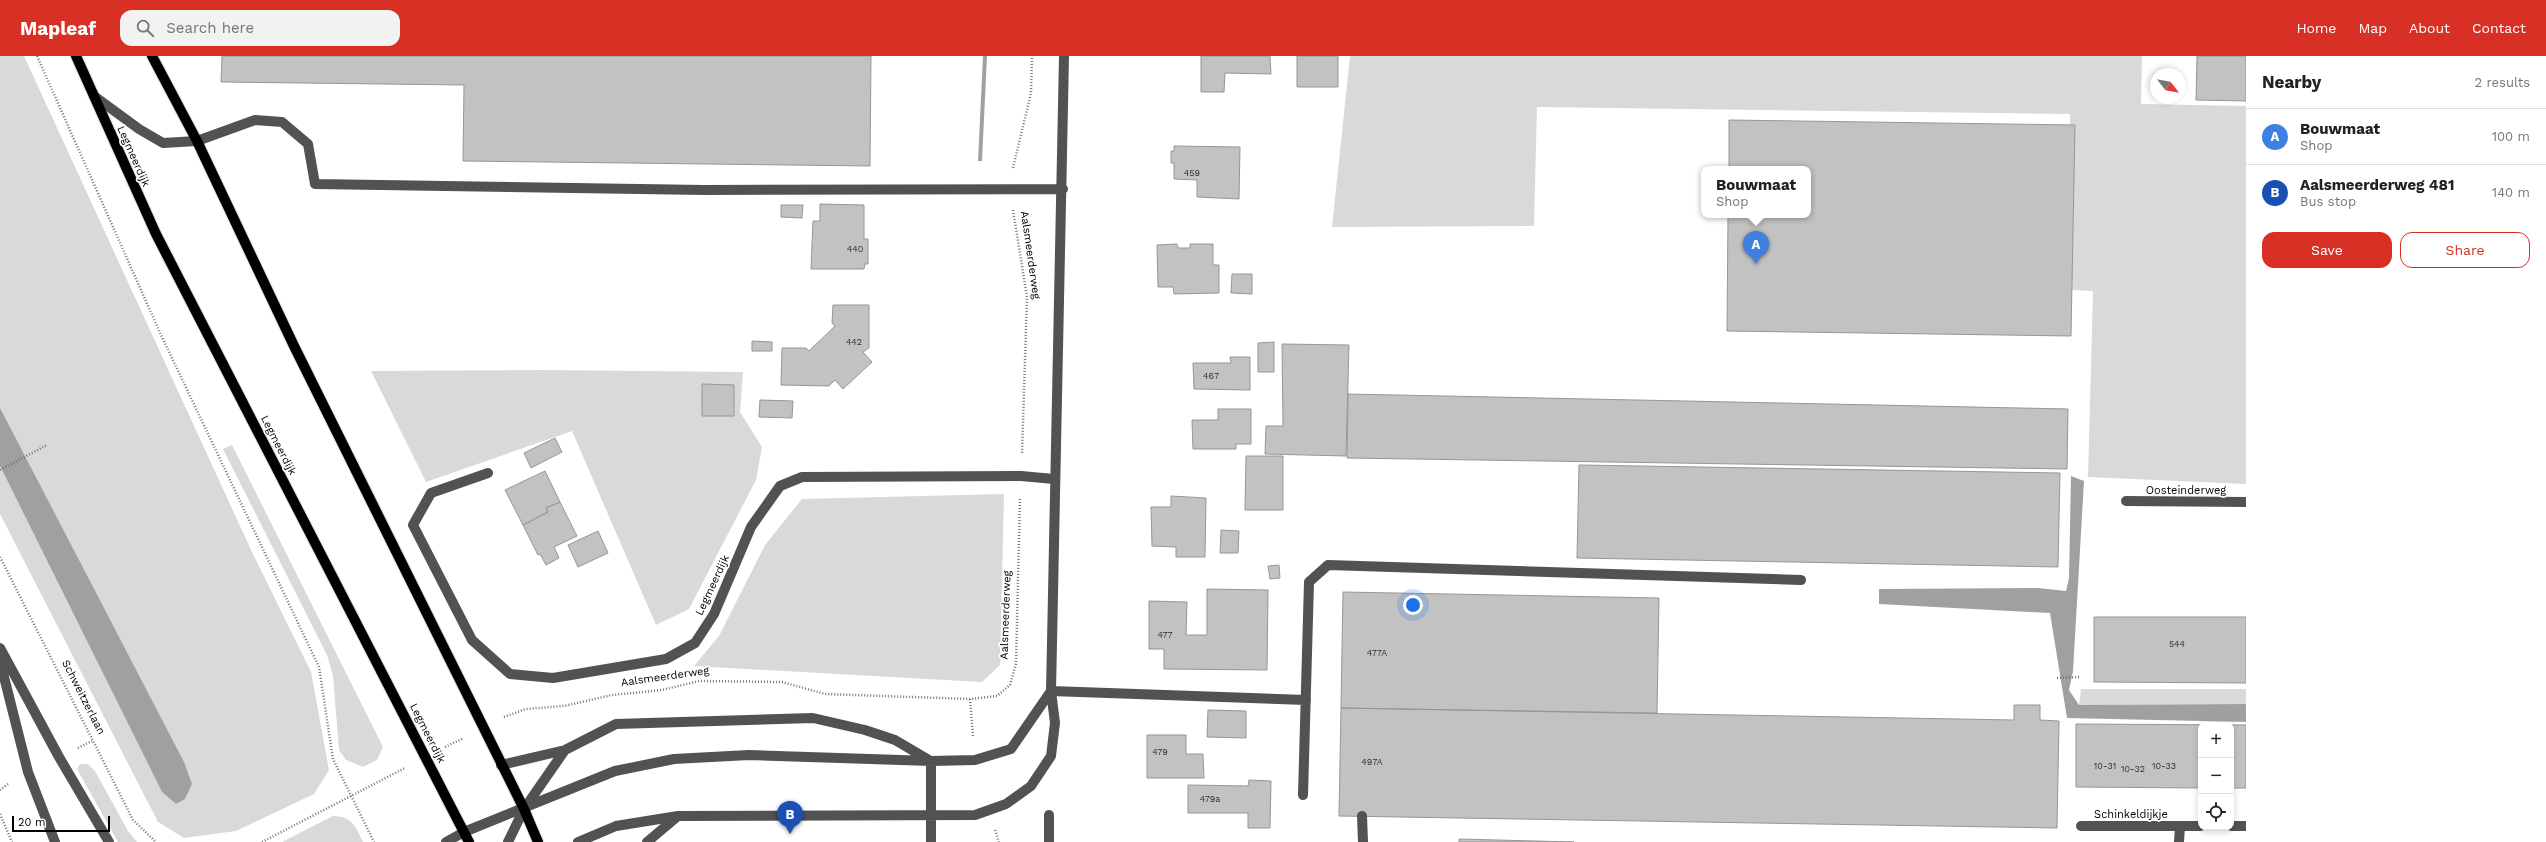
<!DOCTYPE html>
<html lang="en">
<head>
<meta charset="utf-8">
<style>
	body { margin:0; font-family:"Work Sans",sans-serif; background:#f2f2f2; color:#222 }
	.controls { position:absolute; right:12px; bottom:12px; display:grid; overflow:hidden; border-radius:8px; box-shadow:0 2px 6px #0003 }
	.controls button { width:36px; height:36px; display:grid; place-items:center; padding:0; border:0; border-bottom:1px solid #e0e0e0; background:#fff; color:#222; font:20px sans-serif }
	.compass { position:absolute; left:2150px; top:12px; width:36px; height:36px; border-radius:50%; background:#fff; box-shadow:0 2px 6px #0003; rotate:121deg }
	.scale { position:absolute; left:12px; bottom:10px; width:98px; box-sizing:border-box; padding-left:4px; border:2px solid #000; border-top:0; font-size:11px; line-height:14px; white-space:nowrap; color:#000; -webkit-text-stroke:3px #fff; paint-order:stroke }
	.you { position:absolute; left:1413px; top:549px; width:14px; height:14px; margin:-10px; border:3px solid #fff; border-radius:50%; background:#1a73e8; box-shadow:0 0 0 6px #1a73e833 }
	.badge { display:grid; place-items:center; width:26px; height:26px; border-radius:50%; background:#d93025; color:#fff; font-size:13px; font-weight:700 }
	.pin { position:absolute; translate:-50% -33px; filter:drop-shadow(0 1px 2px #0008) }
	.pin::after { content:''; position:absolute; top:21px; width:14px; height:12px; background:inherit; clip-path:polygon(0 0,100% 0,50% 100%) }
	.popup { position:absolute; left:1701px; top:110px; width:110px; height:52px; box-sizing:border-box; display:grid; place-content:center; border-radius:8px; background:#fff; filter:drop-shadow(0 1px 3px #0005); font-size:13px; white-space:nowrap; color:#767676 }
	.popup b { font-size:15px; color:#222 }
	.popup::after { content:''; position:absolute; left:50%; top:100%; margin-left:-8px; border:8px solid transparent; border-top-color:#fff }
	.list { margin:0; padding:0; list-style:none }
	h2 { display:flex; justify-content:space-between; align-items:center; height:52px; margin:0; padding:0 16px; font-size:17px }
	h2 small { font-size:13px; font-weight:400; color:#767676 }
	.list li { display:grid; grid-template-columns:26px 1fr auto; gap:12px; align-items:center; box-sizing:border-box; height:56px; padding:0 16px; border-top:1px solid #e0e0e0 }
	.list b { display:block; font-size:15px; white-space:nowrap }
	.list p { margin:0; font-size:13px; white-space:nowrap; color:#767676 }
	.list em { font-size:13px; font-style:normal; color:#767676 }
	.actions { display:flex; gap:8px; padding:12px 16px }
	.actions a { flex:1; padding:9px 0; border:1px solid #d93025; border-radius:12px; text-align:center; font-size:14px; color:#d93025 }
	.actions .main { background:#d93025; color:#fff }
	.icon { flex:none; width:22px; height:22px; fill:none; stroke:currentColor; stroke-width:2; stroke-linecap:round; stroke-linejoin:round }
	.map { position:relative; flex:none; width:2246px; height:786px; overflow:hidden }
	header { display:flex; align-items:center; gap:24px; box-sizing:border-box; height:56px; padding:0 20px; background:#d93025; color:#fff }
	header strong { font-size:19px }
	nav { display:flex; gap:22px; margin-inline-start:auto; font-size:14px }
	.search { width:280px; height:36px; background:#f2f2f2; display:flex; align-items:center; gap:10px; box-sizing:border-box; padding:0 14px; border-radius:12px; color:#767676; font-size:15px }
	main { display:flex }
	aside { flex:1; background:#fff }
	.map>svg:first-child { display:block }
</style>
</head>
<body>
<header>
<strong>Mapleaf</strong>
<div class="search"><svg class="icon" aria-label="search" viewBox="0 0 24 24"><circle cx="10" cy="10" r="6"/><path d="M15 15l6 6"/></svg>Search here</div>
<nav><a>Home</a><a>Map</a><a>About</a><a>Contact</a></nav>
</header>
<main>
<div class="map">
<svg width="2246" height="786" viewBox="0 0 2246 786">
	<rect width="100%" height="100%" fill="#fff"/>
	<path fill="#d9d9d9" d="M0,0H24L252,496L311,616L329,714L314,738L236,775L184,782L158,766L0,458V410L162,736L176,748L0,352Z
		M1350,0H2142L2141,48L2246,50V428L2088,421L2093,235L2072,234L2070,58L1537,51L1534,170L1332,171Z
		M539,314L743,316L740,356L762,391L756,424L689,553L656,569L572,375L426,426L371,315Z
		M232,389L383,691L377,704L363,711L346,704L339,694L333,620L327,599L223,393Z
		M1004,438L1000,609L982,626L694,610L719,580L765,489L802,443Z
		M2081,633H2246V648L2079,649Z
		M80,708H88L95,715L128,775L137,786H118L77,713Z
		M333,760C352,760 356,771 363,786H282Z"/>
	<path fill="#a0a0a0" d="M983,0H987L982,105H978Z
		M0,352L184,706L192,728L185,743L176,748L162,736L0,410Z
		M2071,420L2084,425L2073,615L2069,634L2079,649L2246,648V666L2067,662L2050,557L1879,548V533L2038,532L2066,535L2069,522Z"/>
	<path fill="#c2c2c2" stroke="#969696" d="M222,0H871L870,110L463,105L464,29L221,26Z
		M1201,0H1270L1271,18L1225,17L1224,36H1201Z
		M1297,0H1338V31H1297Z
		M2197,0H2246V45L2196,44Z
		M1729,64L2075,69L2071,280L1727,275L1728,159H1808V113H1729Z
		M1174,90L1240,91L1239,143L1197,141V124L1174,123V107H1171V95H1174Z
		M820,148L864,149V183H868V208H865L864,213H811L813,165H820Z
		M781,149H803L802,162L781,161Z
		M1177,188L1178,192H1190V188H1213V209H1219V237L1174,238L1173,231H1158L1157,189Z
		M1232,218H1252V238L1231,237Z
		M833,249H869V292L863,296L872,306L843,333L835,324L829,330L781,329L782,292H806L809,295L835,270L832,267Z
		M752,285L772,286V295H752Z
		M1274,286V316H1258V287Z
		M1282,288L1349,289L1346,400L1265,398L1266,370H1283Z
		M1230,301H1250V334L1194,333L1193,307H1231Z
		M702,328L734,329V360H702Z
		M1348,338L2068,353L2067,413L1347,402Z
		M760,344L793,345L792,362L759,361Z
		M1218,353H1251V388H1236V393H1193L1192,364H1218Z
		M555,382L562,396L531,412L524,397Z
		M1246,400H1283V454H1245Z
		M1579,409L2060,417L2058,511L1577,502Z
		M545,415L560,446L546,452L548,456L523,469L505,434Z
		M1171,440L1206,442L1205,501H1176V491L1152,490L1151,451H1171Z
		M560,446L577,480L554,491L559,502L546,509L540,498L538,499L523,469L548,456L546,452Z
		M1221,474L1239,475L1238,497H1220Z
		M598,475L608,497L578,511L568,489Z
		M1279,509L1280,522L1270,523L1268,510Z
		M1207,533L1268,534L1267,614L1164,613V593H1149V545L1187,546L1186,579H1207Z
		M1343,536L1659,542L1657,657L1341,652Z
		M2094,561H2246V627L2094,626Z
		M2014,649H2040V664L2059,665L2057,772L1339,760L1341,652L2014,664Z
		M1208,654L1246,655V682L1207,681Z
		M2076,668L2246,669V732H2231V669H2201V732L2076,731Z
		M1147,679H1186V698H1203L1204,722H1147Z
		M1249,724L1271,725L1270,772H1248V757H1188V729L1248,730Z
		M1459,783L1574,786H1459Z"/>
	<g fill="none" stroke-linecap="round" stroke-linejoin="round">
		<defs>
			<path id="major" d="M76,0L156,178L469,786
				M152,0L197,85L294,290L524,753L538,786"/>
		</defs>
		<use href="#major" stroke="#dbdbdb" stroke-width="12"/>
		<path stroke="#747474" stroke-width="2.5" stroke-dasharray="1 2" stroke-linecap="butt" d="M37,0L161,279L319,611L333,703L374,786
			M1013,112L1031,37L1032,0
			M1013,154L1027,241L1022,398
			M0,414L47,389
			M0,501L133,764L156,786
			M2057,622L2079,621
			M970,643L973,680
			M504,661L526,653L564,650L612,639L662,634L699,625L782,626L825,638L970,643L997,640L1010,629L1016,608L1020,441
			M445,691L464,682
			M78,692L92,685
			M0,734L8,728
			M0,758L12,786
			M995,774L999,786
			M262,786L405,712"/>
		<path stroke="#525252" stroke-width="10" d="M94,40L139,73L163,87L197,85L255,64L282,66L308,88L315,128L705,134L1063,133
			M488,417L431,437L413,469L472,584L510,618L553,622L666,603L695,587L714,558L751,471L780,430L802,421L1021,420L1054,423
			M2126,445L2246,446
			M0,592L59,701L109,786
			M0,605L28,716L55,786
			M1051,635L1306,644
			M931,705V786
			M501,709L565,694L616,668L813,662L865,674L895,684L929,704
			M1303,739L1309,526L1328,509L1801,524
			M1362,760L1363,786
			M2081,770H2201
			M2231,770H2246
			M446,786L464,776L615,715L674,703L749,699L931,705L975,704L1011,693L1051,635
			M508,786L524,753L565,694
			M578,786L616,770L678,760L975,759L1006,748L1031,730L1051,700L1055,667L1051,635L1064,0
			M647,786L678,760
			M1049,786V759
			M2179,786L2180,770"/>
		<use href="#major" stroke="#000" stroke-width="10"/>
	</g>
	<g text-anchor="middle" stroke-width="3.5" stroke-linejoin="round" paint-order="stroke">
		<g font-size="9" fill="#303030">
			<text x="1192" y="120">459</text>
			<text x="855" y="196">440</text>
			<text x="854" y="289">442</text>
			<text x="1211" y="323">467</text>
			<text x="1165" y="582">477</text>
			<text x="2177" y="591">544</text>
			<text x="1377" y="600">477A</text>
			<text x="1160" y="699">479</text>
			<text x="1372" y="709">497A</text>
			<text x="2105" y="713">10-31</text>
			<text x="2164" y="713">10-33</text>
			<text x="2133" y="716">10-32</text>
			<text x="1210" y="746">479a</text>
		</g>
		<g font-size="11" fill="#000" stroke="#fff">
			<text transform="translate(134 100) rotate(66)" y="4">Legmeerdijk</text>
			<text transform="translate(1031 199) rotate(82)" y="4">Aalsmeerderweg</text>
			<text transform="translate(279 389) rotate(63)" y="4">Legmeerdijk</text>
			<text x="2186" y="438">Oosteinderweg</text>
			<text transform="translate(712 529) rotate(-65)" y="4">Legmeerdijk</text>
			<text transform="translate(1005 559) rotate(-88)" y="4">Aalsmeerderweg</text>
			<text transform="translate(665 620) rotate(-8)" y="4">Aalsmeerderweg</text>
			<text transform="translate(84 641) rotate(63)" y="4">Schweitzerlaan</text>
			<text transform="translate(428 677) rotate(63)" y="4">Legmeerdijk</text>
			<text x="2131" y="762">Schinkeldijkje</text>
		</g>
	</g>
</svg>
<div class="controls">
<button>+</button>
<button>−</button>
<button><svg class="icon" aria-label="locate" viewBox="0 0 24 24"><circle cx="12" cy="12" r="6"/><path d="M12 2v4M12 18v4M2 12h4M18 12h4"/></svg></button>
</div>
<svg class="compass" viewBox="-18 -18 36 36"><path d="M0-13l5 13h-10z" fill="#e53935"/><path d="M0 13l5-13h-10z" fill="#767676"/></svg>
<div class="scale">20 m</div>
<div class="you"></div>
<div class="pin badge" style="left:1756px;top:208px;background:#3f7fe0">A</div>
<div class="popup"><b>Bouwmaat</b>Shop</div>
<div class="pin badge" style="left:790px;top:778px;background:#1a4fb4">B</div>
</div>
<aside>
<h2>Nearby<small>2 results</small></h2>
<ul class="list">
<li><span class="badge" style="background:#3f7fe0">A</span><div><b>Bouwmaat</b><p>Shop</p></div><em>100 m</em></li>
<li><span class="badge" style="background:#1a4fb4">B</span><div><b>Aalsmeerderweg 481</b><p>Bus stop</p></div><em>140 m</em></li>
</ul>
<div class="actions"><a class="main">Save</a><a>Share</a></div>
</aside>
</main>
</body>
</html>
